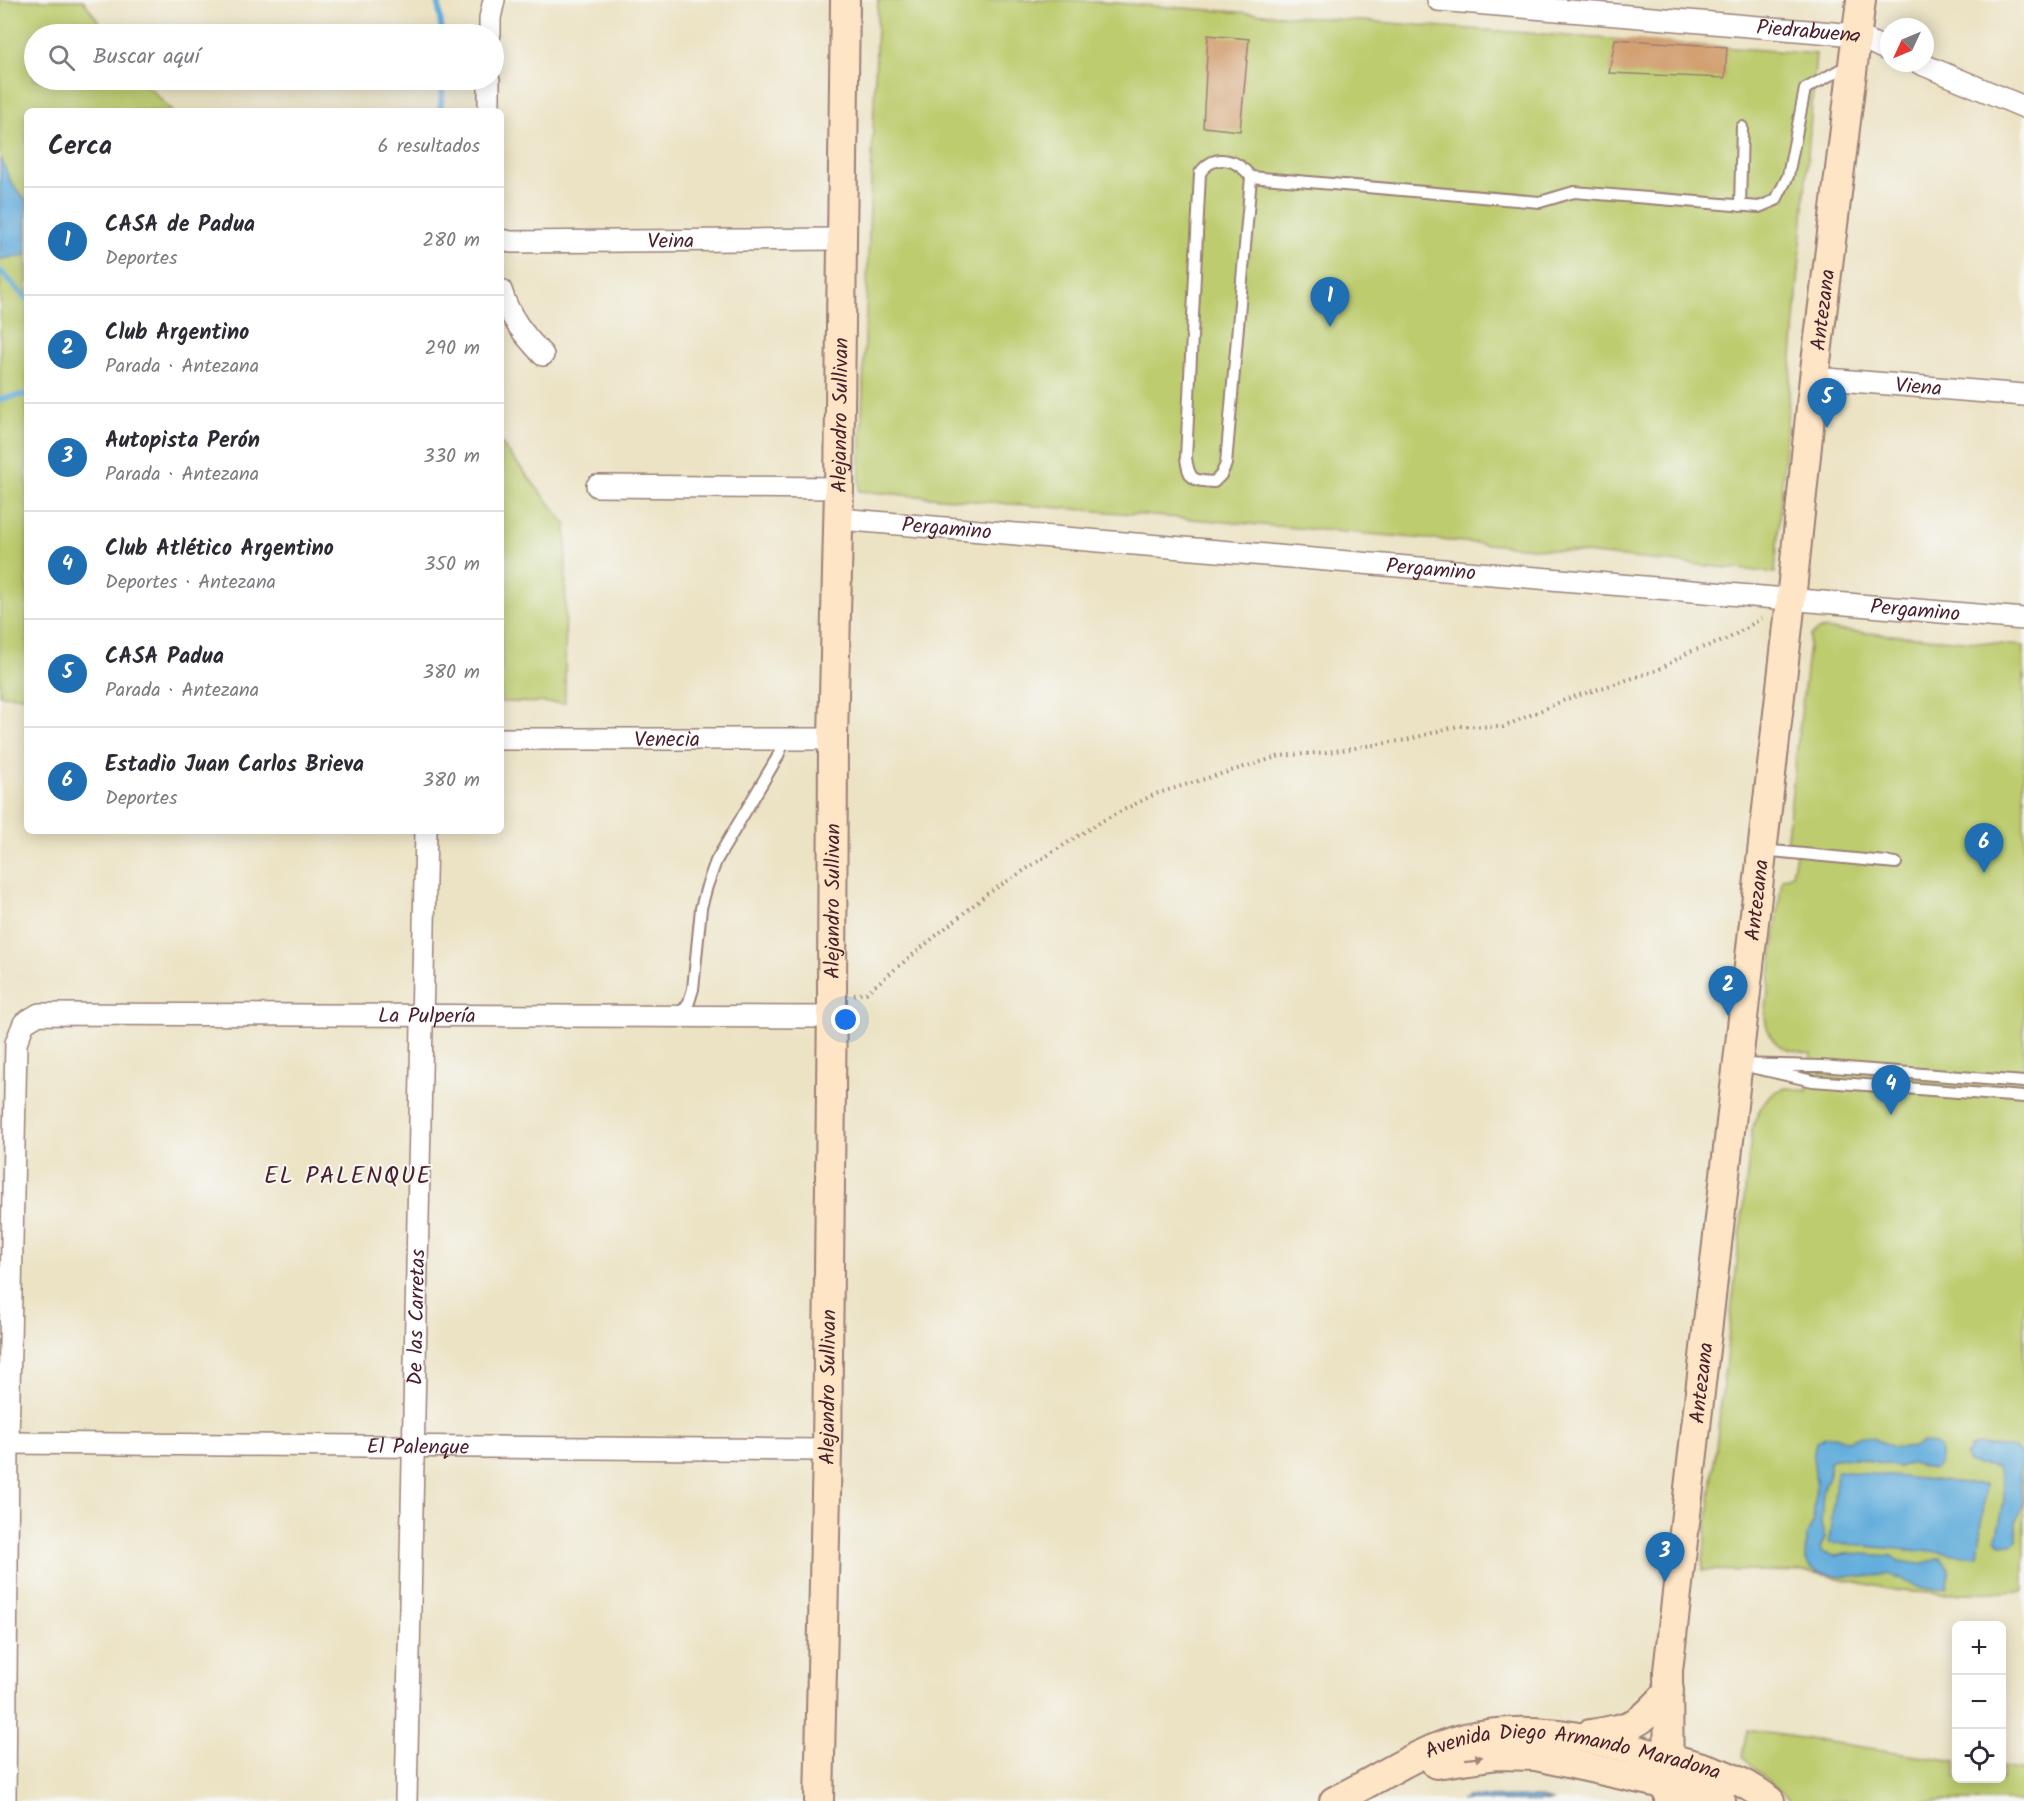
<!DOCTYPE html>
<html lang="es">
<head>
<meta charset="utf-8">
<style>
	body { margin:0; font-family:Kalam,sans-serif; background:#f7f7f7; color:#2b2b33 }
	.controls { position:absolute; right:18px; bottom:18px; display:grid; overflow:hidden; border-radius:9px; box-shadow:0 3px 15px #0003 }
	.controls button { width:54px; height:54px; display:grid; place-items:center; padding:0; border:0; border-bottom:2px solid #e1e1e2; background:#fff; color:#2b2b33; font:30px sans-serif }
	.compass { position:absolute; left:1880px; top:18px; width:54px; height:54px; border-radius:50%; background:#fff; box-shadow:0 3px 15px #0003; rotate:226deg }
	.you { position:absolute; left:846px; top:1020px; width:21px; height:21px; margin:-15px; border:4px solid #fff; border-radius:50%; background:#1a73e8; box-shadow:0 0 0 9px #1a73e833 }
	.badge { display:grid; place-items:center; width:39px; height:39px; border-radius:50%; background:#1f6fb2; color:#fff; font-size:20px; font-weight:700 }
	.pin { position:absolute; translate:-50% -50px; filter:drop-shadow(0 2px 3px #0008) }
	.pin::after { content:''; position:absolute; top:32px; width:21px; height:18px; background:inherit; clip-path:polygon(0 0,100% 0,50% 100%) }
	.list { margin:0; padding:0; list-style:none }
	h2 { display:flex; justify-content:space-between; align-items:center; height:78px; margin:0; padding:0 24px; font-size:26px }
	h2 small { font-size:20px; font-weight:400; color:#7c7c81 }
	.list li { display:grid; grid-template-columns:39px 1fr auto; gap:18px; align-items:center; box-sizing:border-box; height:108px; padding:0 24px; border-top:2px solid #e1e1e2 }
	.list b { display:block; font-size:22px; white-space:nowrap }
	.list p { margin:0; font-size:20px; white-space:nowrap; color:#7c7c81 }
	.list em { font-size:20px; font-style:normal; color:#7c7c81 }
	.icon { flex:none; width:33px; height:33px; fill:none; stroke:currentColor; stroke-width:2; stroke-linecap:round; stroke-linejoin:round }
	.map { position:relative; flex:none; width:2024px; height:1801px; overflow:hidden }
	.search { position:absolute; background:#fff; box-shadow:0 3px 15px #0003; left:24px; top:24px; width:480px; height:66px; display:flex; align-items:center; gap:15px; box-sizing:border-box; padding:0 21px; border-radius:33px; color:#7c7c81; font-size:22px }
	.panel { position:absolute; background:#fff; box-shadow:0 3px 15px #0003; left:24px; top:108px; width:480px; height:726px; border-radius:9px }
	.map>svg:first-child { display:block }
</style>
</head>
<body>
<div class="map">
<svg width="2024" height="1801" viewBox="0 0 2024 1801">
	<rect width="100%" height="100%" fill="#f6f6f2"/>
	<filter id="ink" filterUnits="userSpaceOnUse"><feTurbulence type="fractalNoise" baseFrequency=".0167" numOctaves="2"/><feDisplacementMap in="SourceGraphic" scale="12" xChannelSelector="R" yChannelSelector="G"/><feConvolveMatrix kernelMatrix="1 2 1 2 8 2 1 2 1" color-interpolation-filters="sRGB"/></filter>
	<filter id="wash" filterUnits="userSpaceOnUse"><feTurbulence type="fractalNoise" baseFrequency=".008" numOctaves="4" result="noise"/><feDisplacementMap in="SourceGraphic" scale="24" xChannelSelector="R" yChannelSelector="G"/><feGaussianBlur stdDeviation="1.35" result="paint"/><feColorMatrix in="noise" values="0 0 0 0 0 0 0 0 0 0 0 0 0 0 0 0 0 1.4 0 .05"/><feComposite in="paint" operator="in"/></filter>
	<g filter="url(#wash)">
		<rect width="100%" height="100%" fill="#ece3c4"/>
		<path fill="#bdcc6e" stroke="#84764c" stroke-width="1.5" d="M0,0H83L108,34H34V80H142L172,111H27V696L0,695Z
			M878,0H1073L1816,54L1775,573L1545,549L859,491Z
			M501,443L566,524L565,703L501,702Z
			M1820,629L2024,646V1591L1944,1594L1899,1591L1810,1572L1702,1570L1752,1130C1757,1112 1766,1090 1787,1088C1793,1088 1801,1090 1807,1091L1811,1054C1784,1048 1770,1050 1765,1017L1782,879L1792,874L1796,854L1786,845L1810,636Z
			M1747,1730L1956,1761V1778H2002V1767L2024,1771V1801H1791L1742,1756Z"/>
		<path fill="#63aedc" stroke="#566684" stroke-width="1.5" d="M0,157L11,182L27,202V255L0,259Z
			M1834,1436L1848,1441L1862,1436L1871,1437L1892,1447L1914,1448L1922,1442L1935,1444L1940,1448C1940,1457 1941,1464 1934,1470L1911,1463L1899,1467L1857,1458L1833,1459L1829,1462V1476L1823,1490L1821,1525L1825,1537L1820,1549L1822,1553L1836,1556L1849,1553L1892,1556L1898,1561L1920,1564L1941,1558L1950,1569L1946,1588L1934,1590L1919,1587L1888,1574L1862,1577L1833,1575L1820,1573L1809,1567L1805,1561L1806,1536L1813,1523L1816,1483L1813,1457L1816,1442L1825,1437Z
			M1978,1445L2015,1448L2023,1458L2020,1472L2022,1505L2017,1521V1540L2012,1544H2001L1996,1538C2001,1514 2011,1490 1997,1467L1972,1464L1967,1461L1966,1455L1971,1447Z
			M1837,1471L1986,1485L1978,1556L1829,1543Z
			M1536,1797L1553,1801H1460L1467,1798Z"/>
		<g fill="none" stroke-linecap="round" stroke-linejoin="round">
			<path stroke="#63aedc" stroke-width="6" d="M438,0L442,34
				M440,111L444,80
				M0,271L27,299
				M0,399L27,394"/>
		</g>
		<g id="blocks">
			<path fill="#d3a072" d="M1208,35L1249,39L1240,131L1203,127Z
				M1615,39L1727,47L1725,78L1609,73Z"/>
		</g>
	</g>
	<g filter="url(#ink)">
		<use href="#blocks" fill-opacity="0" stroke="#9b8178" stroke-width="1.5"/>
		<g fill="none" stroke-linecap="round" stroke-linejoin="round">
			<defs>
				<path id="lane" d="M1251,177L1226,464L1221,475L1214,482C1193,481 1189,480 1186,458L1200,173C1215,152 1237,159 1251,177L1540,202L1574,192L1759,207L1776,200L1788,176L1805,89L1850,64
					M1740,206L1742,127
					M1762,850L1896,863
					M679,1016L689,1002L693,989L701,908L707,886L716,861L777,758L785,739
					M2024,1082L1821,1066L1737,1064L1813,1081L2024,1097"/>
				<g id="street">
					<path id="s1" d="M1438,0L1856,35L1889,51"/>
					<path d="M490,34V18L494,0"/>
					<path d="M1919,63L2024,107"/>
					<path d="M489,111V80"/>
					<path id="s2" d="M501,240L511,242L841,239"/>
					<path d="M501,290C509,317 524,335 543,355"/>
					<path id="s3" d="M1814,378L2024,395"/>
					<path d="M597,486L839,488"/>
					<path id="s4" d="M839,519L2024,619"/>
					<path id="s5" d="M501,739H833"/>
					<path id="s6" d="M8,1443L827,1450"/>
					<path id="s7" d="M5,1801L8,1443L16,1043L24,1023L39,1014L832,1017"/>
					<path id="s8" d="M406,1801L426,831"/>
				</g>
				<g id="secondary">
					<path d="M1590,1734C1634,1727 1639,1726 1669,1691"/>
					<path d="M1436,1764L1498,1755L1536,1756L1668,1785L1721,1801"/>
					<path id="s9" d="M819,1801L827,1450L832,1000L833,739L839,488L845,0"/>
					<path id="s10" d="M1334,1801C1377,1780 1419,1750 1465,1738C1533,1722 1592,1739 1657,1755C1696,1765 1738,1774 1770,1801"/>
					<path id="s11" d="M1669,1801L1668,1671L1791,600L1814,378L1861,0"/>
				</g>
			</defs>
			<use href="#lane" stroke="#9b8178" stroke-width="14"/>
			<use href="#street" stroke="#9b8178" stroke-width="24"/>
			<use href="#secondary" stroke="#9b8178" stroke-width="32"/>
			<path stroke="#9b8178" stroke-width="4" stroke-dasharray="1.5 4.5" stroke-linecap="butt" d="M854,995L866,993L987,894L1100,822L1155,794L1280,756L1328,752L1406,740L1458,726L1503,727L1567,699L1658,670L1689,652L1726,640L1762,618"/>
			<use href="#lane" stroke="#fff" stroke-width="10"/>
			<use href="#street" stroke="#fff" stroke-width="21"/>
			<use href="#secondary" stroke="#fde5c5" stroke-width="28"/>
		</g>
		<defs><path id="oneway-solid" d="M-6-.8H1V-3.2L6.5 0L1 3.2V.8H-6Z" transform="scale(1.5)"/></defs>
		<use fill="#a48278" href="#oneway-solid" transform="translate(1474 1758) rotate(-7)"/>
	</g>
	<g text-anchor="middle" stroke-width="4.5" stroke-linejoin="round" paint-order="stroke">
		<g font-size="21" fill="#4a1f2b" stroke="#f6f6f2">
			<text dy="7" stroke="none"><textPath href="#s1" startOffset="372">Piedrabuena</textPath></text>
			<text dy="7" stroke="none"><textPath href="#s2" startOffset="170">Veina</textPath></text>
			<text dy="7" stroke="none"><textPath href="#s11" startOffset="1500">Antezana</textPath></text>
			<text dy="7" stroke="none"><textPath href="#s3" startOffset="105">Viena</textPath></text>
			<text dy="7" stroke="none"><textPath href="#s9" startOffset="1386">Alejandro Sullivan</textPath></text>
			<text dy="7" stroke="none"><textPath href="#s4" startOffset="108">Pergamino</textPath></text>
			<text dy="7" stroke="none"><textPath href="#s4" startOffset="594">Pergamino</textPath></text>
			<text dy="7" stroke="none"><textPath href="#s4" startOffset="1080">Pergamino</textPath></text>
			<text dy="7" stroke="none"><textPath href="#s5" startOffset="166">Venecia</textPath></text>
			<text dy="7" stroke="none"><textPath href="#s9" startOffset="900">Alejandro Sullivan</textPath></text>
			<text dy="7" stroke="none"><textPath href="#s11" startOffset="906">Antezana</textPath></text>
			<text dy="7" stroke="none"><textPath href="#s7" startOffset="1185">La Pulpería</textPath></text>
			<text dy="7" stroke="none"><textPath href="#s8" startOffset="484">De las Carretas</textPath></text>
			<text dy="7" stroke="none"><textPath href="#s11" startOffset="420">Antezana</textPath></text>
			<text dy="7" stroke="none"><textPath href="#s9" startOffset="414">Alejandro Sullivan</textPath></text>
			<text dy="7" stroke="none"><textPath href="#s6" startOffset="410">El Palenque</textPath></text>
			<text dy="7" stroke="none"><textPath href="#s10" startOffset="255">Avenida Diego Armando Maradona</textPath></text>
		</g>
		<g font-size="24" letter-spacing="1.5" fill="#4a1f2b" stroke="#f6f6f2">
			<text x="348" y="1183">EL PALENQUE</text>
		</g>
	</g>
</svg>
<div class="controls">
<button>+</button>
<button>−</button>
<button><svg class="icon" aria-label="locate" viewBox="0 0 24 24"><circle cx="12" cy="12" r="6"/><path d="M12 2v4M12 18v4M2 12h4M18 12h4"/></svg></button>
</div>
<svg class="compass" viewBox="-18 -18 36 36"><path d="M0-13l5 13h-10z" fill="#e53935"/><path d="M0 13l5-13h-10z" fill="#7c7c81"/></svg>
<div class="you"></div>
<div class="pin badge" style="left:1330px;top:327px">1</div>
<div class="pin badge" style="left:1728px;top:1016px">2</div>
<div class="pin badge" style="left:1665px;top:1582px">3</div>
<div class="pin badge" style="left:1891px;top:1115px">4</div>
<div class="pin badge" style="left:1827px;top:428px">5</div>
<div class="pin badge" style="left:1984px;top:873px">6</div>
<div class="search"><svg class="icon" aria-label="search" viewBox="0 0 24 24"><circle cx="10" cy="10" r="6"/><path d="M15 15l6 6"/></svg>Buscar aquí</div>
<section class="panel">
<h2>Cerca<small>6 resultados</small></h2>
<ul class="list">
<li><span class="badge">1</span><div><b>CASA de Padua</b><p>Deportes</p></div><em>280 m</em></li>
<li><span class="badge">2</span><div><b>Club Argentino</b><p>Parada · Antezana</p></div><em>290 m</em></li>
<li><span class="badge">3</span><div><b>Autopista Perón</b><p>Parada · Antezana</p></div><em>330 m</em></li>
<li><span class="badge">4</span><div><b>Club Atlético Argentino</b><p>Deportes · Antezana</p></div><em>350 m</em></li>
<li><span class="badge">5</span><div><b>CASA Padua</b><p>Parada · Antezana</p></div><em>380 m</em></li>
<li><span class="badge">6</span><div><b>Estadio Juan Carlos Brieva</b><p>Deportes</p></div><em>380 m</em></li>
</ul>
</section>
</div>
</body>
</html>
